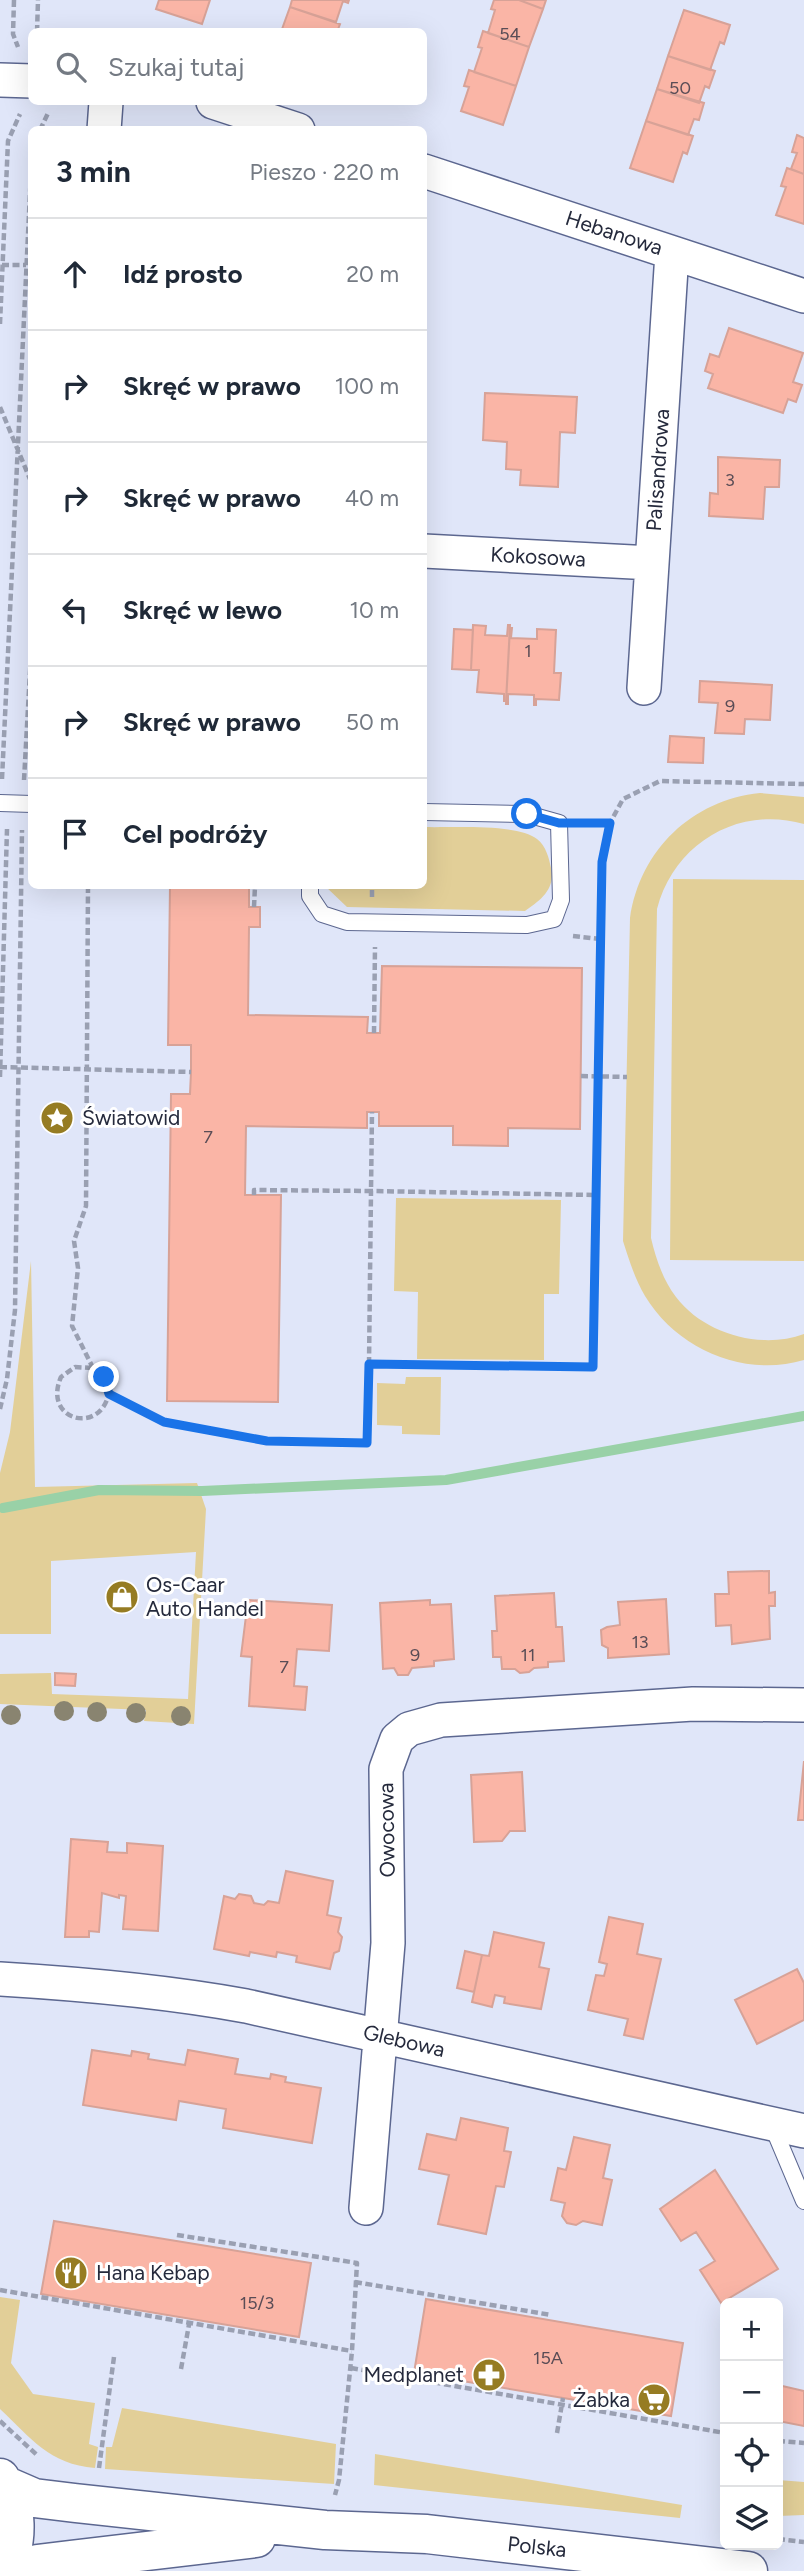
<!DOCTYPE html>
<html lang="pl">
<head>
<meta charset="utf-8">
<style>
	body { margin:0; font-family:Figtree,sans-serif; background:#f6f6f7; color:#1f2937 }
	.controls { position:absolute; right:21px; bottom:21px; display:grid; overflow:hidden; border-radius:10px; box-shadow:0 7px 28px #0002 }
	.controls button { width:63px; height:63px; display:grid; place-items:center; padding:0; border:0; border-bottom:2px solid #e0e1e3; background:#fff; color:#1f2937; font:35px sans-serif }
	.stop { position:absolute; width:21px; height:21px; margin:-16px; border:5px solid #1a73e8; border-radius:50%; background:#fff }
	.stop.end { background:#1a73e8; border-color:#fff; box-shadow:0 2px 7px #0008 }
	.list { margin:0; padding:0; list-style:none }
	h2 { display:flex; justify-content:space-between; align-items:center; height:91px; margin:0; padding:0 28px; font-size:30px }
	h2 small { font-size:23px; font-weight:400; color:#747a83 }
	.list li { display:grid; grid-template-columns:46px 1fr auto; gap:21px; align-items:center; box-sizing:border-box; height:112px; padding:0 28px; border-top:2px solid #e0e1e3 }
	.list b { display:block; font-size:26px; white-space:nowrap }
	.list em { font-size:23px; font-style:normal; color:#747a83 }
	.icon { flex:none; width:38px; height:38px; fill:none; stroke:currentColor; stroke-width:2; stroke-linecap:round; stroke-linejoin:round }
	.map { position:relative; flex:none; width:804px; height:2571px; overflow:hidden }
	.search { position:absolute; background:#fff; box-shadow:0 7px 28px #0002; left:28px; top:28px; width:399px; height:77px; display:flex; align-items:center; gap:18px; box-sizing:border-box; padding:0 24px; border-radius:10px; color:#747a83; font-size:26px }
	.panel { position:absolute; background:#fff; box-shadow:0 7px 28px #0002; left:28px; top:126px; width:399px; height:763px; border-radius:10px }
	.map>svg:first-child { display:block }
</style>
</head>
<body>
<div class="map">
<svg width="804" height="2571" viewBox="0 0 804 2571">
	<rect width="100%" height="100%" fill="#e0e6f9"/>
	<path fill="#e2cf98" d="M760,793L804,797V824C738,805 674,844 657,909L651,1238C656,1259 663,1280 676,1297C704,1334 761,1350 804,1334V1360C744,1378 677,1349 645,1296C635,1279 629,1260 623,1241L630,918C640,850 692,800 760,793Z
		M424,827C451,828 516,823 537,839C546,846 549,858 551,868C556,889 540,901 525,911L347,907L325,886H424Z
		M673,879L804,880V1261L670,1260Z
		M396,1198L561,1200L559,1294H544V1360L417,1359L418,1292L394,1291Z
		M31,1261L35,1487L197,1483L206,1509L194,1724L144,1721L146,1710L0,1704V1674L51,1673L52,1694L188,1699L196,1552L51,1561V1634H0V1473L10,1432Z
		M406,1377H441L440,1435L402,1434V1426L377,1425V1383L405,1384Z
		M0,2297L20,2300L11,2363L33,2394L95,2403L89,2444L98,2447L95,2468C49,2464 32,2439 0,2409Z
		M122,2408L336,2444L334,2484L105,2469L106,2447H112Z
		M375,2454L682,2505L680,2518L374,2485Z
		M778,2480L804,2482V2515L778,2516Z"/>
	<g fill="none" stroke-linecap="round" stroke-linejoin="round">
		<path stroke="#99d1a7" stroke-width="10" d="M3,1508L99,1490L202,1491L446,1480L804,1416"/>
	</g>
	<path fill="#fab5a6" stroke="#d7a297" stroke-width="2" d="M159,0H210L202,24L156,9Z
		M292,0H349L348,3L343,1L336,22L290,7Z
		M494,0H519L543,9L529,47L488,33L495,10L491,9Z
		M519,0H546L543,9Z
		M290,7L340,24L337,32H281Z
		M684,10L730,25L724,44L720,42L710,70L668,56Z
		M483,31L529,47L516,86L474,72L482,48L478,47Z
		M668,56L715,71L709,88L705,86L699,103L657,89Z
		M469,70L516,86L503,125L461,111L469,87L464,86Z
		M657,89L704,103L699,120L694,119L688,135L646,121Z
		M646,121L693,136L687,154L683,152L673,182L630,168Z
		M797,135L804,138V174L791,169L797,153L792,152Z
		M787,168L804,174V224L776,215L786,187L781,186Z
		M729,328L803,353L793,382L802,385L796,402L788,399L783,413L708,388L713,374L705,371L710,354L719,357Z
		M485,393L577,397L575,433L560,432L558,487L520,485L521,470L506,469L507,442L483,440Z
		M718,457L780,460L779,487H765L763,519L709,516L710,493L718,494Z
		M473,625L486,626L485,635L507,636L508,625H510L506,701H504V694L477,692L479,670H471Z
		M510,628H512L511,638L537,639V629L556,630L554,673H561L559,700L536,699V705H534V695L508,694V704H506Z
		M454,629L473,630L471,670L452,669Z
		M700,681L772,685L770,720L745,719L744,734L715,733L718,703L699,702Z
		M670,736L704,738L703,763L668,762Z
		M170,886H249V907H260V927H249L248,1015L368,1017L367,1033H380L382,966L582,968L580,1129L508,1128V1146L453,1145V1126H379V1112H367V1128L246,1126L245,1195H281L278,1402L167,1401L171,1094H190L191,1072V1045H168Z
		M769,1571V1593L775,1592V1606H769L770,1639L732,1644L731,1625L716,1626L715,1594H729L728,1572Z
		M554,1593L556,1627H562L564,1661L548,1662V1667L534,1668L529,1672L520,1673L515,1669H502L501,1657H493L492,1631H497L495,1596Z
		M666,1599L669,1654L608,1658V1648L602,1645L601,1630L607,1627L620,1625L618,1602Z
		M248,1600L332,1605L329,1651L297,1649L294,1686L307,1687L305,1710L249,1706L252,1657L241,1656Z
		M430,1600V1605L451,1604L454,1659L434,1661V1666L412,1668L408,1675H398L394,1668L383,1669L380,1603Z
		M55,1673L76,1674L75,1686L55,1685Z
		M804,1761V1820H798Z
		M522,1772L525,1831H510L502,1841L474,1842L471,1775Z
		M71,1839L108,1842L107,1852L127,1853V1843L163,1846L158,1931L123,1929L126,1896L119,1895V1898L102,1893L99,1932L89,1931V1937H65Z
		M286,1871L333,1881L327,1915L341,1918L338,1932L342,1937L339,1951L334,1953L330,1969L296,1962L297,1956L277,1952L276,1957L250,1952L249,1956L214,1949L224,1896L235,1899L239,1894L251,1896L254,1903L264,1905L268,1901L279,1903Z
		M609,1917L643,1924L637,1954L661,1959L643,2039L624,2035L628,2019L588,2010L596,1975L604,1976L607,1964L599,1962Z
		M494,1932L544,1943L539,1967L549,1969L541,2009L504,2003L505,1997L495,1995L492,2007L472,2002L482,1955L489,1956Z
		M465,1951L482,1955L474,1992L457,1988Z
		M797,1969L804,1983V2020L757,2044L735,2000Z
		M92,2050L131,2056L132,2051L149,2054L148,2059L185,2065L188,2050L238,2059L235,2074L270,2079L271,2074L286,2077L285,2082L321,2088L312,2143L223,2128L226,2109L179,2101L176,2120L83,2105Z
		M461,2118L508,2128L504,2151L511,2152L504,2187L496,2186L486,2234L438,2224L449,2175L419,2169L427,2134L456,2140Z
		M574,2137L610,2145L603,2178L612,2180L602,2225L583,2221L576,2225L567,2223L562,2216L565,2203L551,2200L558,2168L566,2170Z
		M715,2170L778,2269L721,2303L700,2270L715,2261L696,2232L681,2241L660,2209Z
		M54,2221L311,2263L299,2337L41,2294Z
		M426,2299L683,2343L671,2416L414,2373Z
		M778,2385L804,2391V2426L778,2421Z"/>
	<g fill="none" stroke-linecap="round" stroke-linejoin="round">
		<defs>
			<path id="lane" d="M0,803L32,804
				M310,886V896L322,914L347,922L527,925L554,919L561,900L559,823L527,814L424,812
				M772,2125L804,2201"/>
			<path id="street" d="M0,80L32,81
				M213,102L298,130
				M104,130L106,102
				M424,171L804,296
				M424,551L652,563
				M644,688L672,253
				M0,1979C83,1984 164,1991 246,2006L804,2131
				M366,2208L388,1943L386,1769L397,1739L409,1729L441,1720L693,1704L804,1705"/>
			<path id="secondary" d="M0,2478C19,2506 18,2541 5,2571
				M4,2485L34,2498L75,2503L325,2530L427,2534L748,2571
				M19,2571L37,2564L256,2538"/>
		</defs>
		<use href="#lane" stroke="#5c6790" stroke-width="18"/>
		<use href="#street" stroke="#5c6790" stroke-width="36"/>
		<use href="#secondary" stroke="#5c6790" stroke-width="41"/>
		<path stroke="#9aa0b2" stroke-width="4.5" stroke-dasharray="7 3.5" stroke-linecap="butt" d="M14,0L13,34L18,47
			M37,32L38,0
			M40,130L49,111
			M2,265H26
			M0,324L8,141L20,114
			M0,407L32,484
			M2,779L32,151
			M24,780L32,636
			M586,823H610L623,799L660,781L804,784
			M88,886L86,1206L74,1241L78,1268L72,1326L93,1368L99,1371L107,1383L109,1393L164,1422L267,1441L367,1443L369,1364L593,1367L602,862L610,823
			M372,897V886
			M254,907L255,886
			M573,936L600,939
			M374,1033L375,947
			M0,1067L191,1072
			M581,1076L627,1077
			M0,1077L7,829
			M254,1195V1190L371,1191L372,1112
			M369,1364L371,1191L596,1195
			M92,1368L75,1367L61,1377C42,1420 100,1436 109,1393
			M0,1409L7,1379L15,1310L22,830
			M177,2235L357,2263L352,2351L339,2480L335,2495
			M355,2282L551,2315
			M0,2290L352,2351
			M351,2368L725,2433
			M181,2369L190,2319
			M0,2421L38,2456
			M557,2433L563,2398
			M778,2441L804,2443
			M99,2468L114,2357
			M778,2539L804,2542"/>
		<use href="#lane" stroke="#fff" stroke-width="16"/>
		<use href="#street" stroke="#fff" stroke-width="33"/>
		<use href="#secondary" stroke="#fff" stroke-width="38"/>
	</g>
	<g fill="#898470">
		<circle cx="64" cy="1711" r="10"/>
		<circle cx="97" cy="1712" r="10"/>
		<circle cx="136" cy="1713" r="10"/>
		<circle cx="11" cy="1715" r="10"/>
		<circle cx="181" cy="1716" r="10"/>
	</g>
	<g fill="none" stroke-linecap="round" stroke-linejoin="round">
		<path stroke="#1a73e8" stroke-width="9" d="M104,1377L109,1394L164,1422L267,1441L367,1443L369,1364L593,1367L602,862L610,823H559L527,814"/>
	</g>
	<defs>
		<symbol id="sight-disc" viewBox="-11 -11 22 22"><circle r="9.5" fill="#967c23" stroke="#fff"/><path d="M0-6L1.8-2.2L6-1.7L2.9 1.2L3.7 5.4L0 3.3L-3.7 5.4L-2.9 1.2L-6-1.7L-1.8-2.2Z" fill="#fff"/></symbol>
		<symbol id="shop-disc" viewBox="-11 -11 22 22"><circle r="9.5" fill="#967c23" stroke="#fff"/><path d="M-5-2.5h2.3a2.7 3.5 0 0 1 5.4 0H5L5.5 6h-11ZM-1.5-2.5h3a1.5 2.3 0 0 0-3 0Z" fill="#fff"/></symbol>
		<symbol id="restaurant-disc" viewBox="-11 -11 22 22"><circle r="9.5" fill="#967c23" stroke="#fff"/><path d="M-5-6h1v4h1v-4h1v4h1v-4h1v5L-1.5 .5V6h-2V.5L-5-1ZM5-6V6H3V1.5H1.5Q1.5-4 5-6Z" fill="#fff"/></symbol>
		<symbol id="pharmacy-disc" viewBox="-11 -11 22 22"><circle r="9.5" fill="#967c23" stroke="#fff"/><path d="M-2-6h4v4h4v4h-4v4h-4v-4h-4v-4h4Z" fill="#fff"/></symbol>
		<symbol id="supermarket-disc" viewBox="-11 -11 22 22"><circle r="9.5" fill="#967c23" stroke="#fff"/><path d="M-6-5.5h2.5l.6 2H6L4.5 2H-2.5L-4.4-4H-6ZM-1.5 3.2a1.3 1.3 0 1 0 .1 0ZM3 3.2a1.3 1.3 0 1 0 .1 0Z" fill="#fff"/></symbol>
	</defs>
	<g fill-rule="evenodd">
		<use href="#sight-disc" x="38" y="1099" width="38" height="38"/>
		<use href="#shop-disc" x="103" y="1578" width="38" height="38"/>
		<use href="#restaurant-disc" x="52" y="2254" width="38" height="38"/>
		<use href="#pharmacy-disc" x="470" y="2356" width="38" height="38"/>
		<use href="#supermarket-disc" x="635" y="2381" width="38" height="38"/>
	</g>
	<g text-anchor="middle" stroke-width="6" stroke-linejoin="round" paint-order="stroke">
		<g font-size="18" fill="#5a4d56">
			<text x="510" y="40">54</text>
			<text x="680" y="94">50</text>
			<text x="730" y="486">3</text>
			<text x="528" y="657">1</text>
			<text x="730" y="712">9</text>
			<text x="208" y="1143">7</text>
			<text x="640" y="1648">13</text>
			<text x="415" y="1661">9</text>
			<text x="528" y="1661">11</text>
			<text x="284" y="1673">7</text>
			<text x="257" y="2309">15/3</text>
			<text x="548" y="2364">15A</text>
		</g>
		<g font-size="21" fill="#252a3c" stroke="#fff">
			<text transform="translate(614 233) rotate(18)" y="7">Hebanowa</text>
			<text transform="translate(658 470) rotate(-86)" y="7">Palisandrowa</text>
			<text transform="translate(538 557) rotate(3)" y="7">Kokosowa</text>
			<text transform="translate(387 1830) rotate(-91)" y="7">Owocowa</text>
			<text transform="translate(404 2041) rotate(13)" y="7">Glebowa</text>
			<text transform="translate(537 2547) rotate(6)" y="7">Polska</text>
		</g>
		<g font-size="21" fill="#252a3c" stroke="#fff" text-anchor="start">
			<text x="82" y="1125">Światowid</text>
			<text x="146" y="1592">Os-Caar<tspan x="146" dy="24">Auto Handel</tspan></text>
			<text x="96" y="2280">Hana Kebap</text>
			<text x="464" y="2382" text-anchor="end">Medplanet</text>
			<text x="630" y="2407" text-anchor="end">Żabka</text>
		</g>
	</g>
</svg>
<div class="controls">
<button>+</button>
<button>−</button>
<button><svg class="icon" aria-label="locate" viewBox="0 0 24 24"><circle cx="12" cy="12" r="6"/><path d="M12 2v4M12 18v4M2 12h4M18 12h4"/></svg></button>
<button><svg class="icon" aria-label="layers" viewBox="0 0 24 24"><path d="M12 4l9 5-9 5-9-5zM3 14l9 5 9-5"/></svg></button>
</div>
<div class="stop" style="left:527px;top:814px"></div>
<div class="stop end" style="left:104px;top:1377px"></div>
<div class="search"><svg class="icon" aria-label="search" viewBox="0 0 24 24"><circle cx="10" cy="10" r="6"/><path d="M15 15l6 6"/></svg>Szukaj tutaj</div>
<section class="panel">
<h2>3 min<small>Pieszo · 220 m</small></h2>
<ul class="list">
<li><svg class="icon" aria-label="ahead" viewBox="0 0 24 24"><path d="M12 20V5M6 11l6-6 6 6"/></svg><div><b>Idź prosto</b></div><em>20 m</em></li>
<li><svg class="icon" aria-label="right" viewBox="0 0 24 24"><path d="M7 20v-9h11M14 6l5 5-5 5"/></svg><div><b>Skręć w prawo</b></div><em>100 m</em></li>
<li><svg class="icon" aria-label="right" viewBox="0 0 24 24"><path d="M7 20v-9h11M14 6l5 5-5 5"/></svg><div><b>Skręć w prawo</b></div><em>40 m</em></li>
<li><svg class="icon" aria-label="left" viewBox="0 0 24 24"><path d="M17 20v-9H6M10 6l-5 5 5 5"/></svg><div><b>Skręć w lewo</b></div><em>10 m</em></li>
<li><svg class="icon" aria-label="right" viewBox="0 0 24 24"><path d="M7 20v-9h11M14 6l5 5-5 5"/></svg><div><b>Skręć w prawo</b></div><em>50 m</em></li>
<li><svg class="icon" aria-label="arrive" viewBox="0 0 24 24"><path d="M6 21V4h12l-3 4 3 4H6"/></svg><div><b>Cel podróży</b></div></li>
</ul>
</section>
</div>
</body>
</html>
